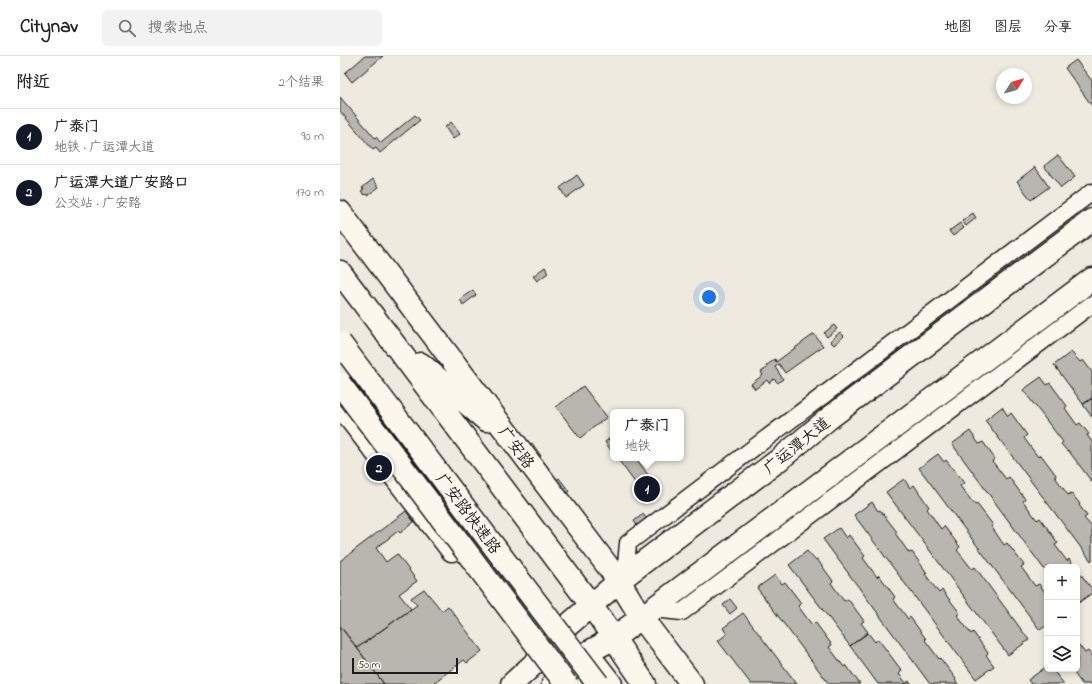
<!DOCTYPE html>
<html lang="zh">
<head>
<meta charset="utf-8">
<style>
	body { margin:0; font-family:"Indie Flower","LXGW WenKai TC",sans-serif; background:#f2f2f2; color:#222 }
	.controls { position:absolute; right:12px; bottom:12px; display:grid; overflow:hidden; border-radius:6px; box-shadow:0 2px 6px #0003 }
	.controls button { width:36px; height:36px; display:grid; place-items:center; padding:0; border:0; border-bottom:1px solid #e0e0e0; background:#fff; color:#222; font:20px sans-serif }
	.compass { position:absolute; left:656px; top:12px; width:36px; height:36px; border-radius:50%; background:#fff; box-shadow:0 2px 6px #0003; rotate:53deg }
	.scale { position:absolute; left:12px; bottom:10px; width:106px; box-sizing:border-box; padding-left:4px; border:2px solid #1c1c1c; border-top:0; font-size:11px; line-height:14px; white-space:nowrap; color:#1c1c1c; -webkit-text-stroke:3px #fbf7ec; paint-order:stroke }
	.you { position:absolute; left:369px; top:241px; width:14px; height:14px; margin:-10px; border:3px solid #fff; border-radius:50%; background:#1a73e8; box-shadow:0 0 0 6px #1a73e833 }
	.badge { display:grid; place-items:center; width:26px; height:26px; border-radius:50%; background:#111827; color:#fff; font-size:13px; font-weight:700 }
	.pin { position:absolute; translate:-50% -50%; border:2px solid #fff; box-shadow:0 1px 4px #0006 }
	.popup { position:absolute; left:270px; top:353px; width:74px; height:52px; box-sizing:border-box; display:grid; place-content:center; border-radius:6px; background:#fff; filter:drop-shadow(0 1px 3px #0005); font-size:13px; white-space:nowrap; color:#767676 }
	.popup b { font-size:15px; color:#222 }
	.popup::after { content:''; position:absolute; left:50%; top:100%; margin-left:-8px; border:8px solid transparent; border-top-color:#fff }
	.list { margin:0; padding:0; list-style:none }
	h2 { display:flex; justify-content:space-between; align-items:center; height:52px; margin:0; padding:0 16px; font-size:17px }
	h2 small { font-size:13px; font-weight:400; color:#767676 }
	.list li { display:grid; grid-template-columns:26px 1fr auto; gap:12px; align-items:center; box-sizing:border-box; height:56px; padding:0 16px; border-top:1px solid #e0e0e0 }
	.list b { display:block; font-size:15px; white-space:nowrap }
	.list p { margin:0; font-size:13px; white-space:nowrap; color:#767676 }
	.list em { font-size:13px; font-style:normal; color:#767676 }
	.icon { flex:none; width:22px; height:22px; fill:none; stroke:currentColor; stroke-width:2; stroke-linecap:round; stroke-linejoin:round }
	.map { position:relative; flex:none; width:752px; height:628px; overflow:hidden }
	header { display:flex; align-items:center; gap:24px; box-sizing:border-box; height:56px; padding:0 20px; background:#fff; border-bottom:1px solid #e0e0e0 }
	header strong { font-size:19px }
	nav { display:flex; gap:22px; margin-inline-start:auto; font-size:14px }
	.search { width:280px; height:36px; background:#f2f2f2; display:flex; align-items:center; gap:10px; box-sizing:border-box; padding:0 14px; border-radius:6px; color:#767676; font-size:15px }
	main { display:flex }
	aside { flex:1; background:#fff }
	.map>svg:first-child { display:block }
</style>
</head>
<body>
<header>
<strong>Citynav</strong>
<div class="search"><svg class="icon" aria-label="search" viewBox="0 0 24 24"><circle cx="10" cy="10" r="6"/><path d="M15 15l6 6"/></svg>搜索地点</div>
<nav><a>地图</a><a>图层</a><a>分享</a></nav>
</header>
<main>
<aside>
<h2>附近<small>2个结果</small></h2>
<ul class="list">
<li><span class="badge">1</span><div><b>广泰门</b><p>地铁 · 广运潭大道</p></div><em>90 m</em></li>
<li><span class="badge">2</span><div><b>广运潭大道广安路口</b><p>公交站 · 广安路</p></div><em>170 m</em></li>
</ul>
</aside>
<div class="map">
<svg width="752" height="628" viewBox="0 0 752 628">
	<rect width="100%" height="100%" fill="#eeeadf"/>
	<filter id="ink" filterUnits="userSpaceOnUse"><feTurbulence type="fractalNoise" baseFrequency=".025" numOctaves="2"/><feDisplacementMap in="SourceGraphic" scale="8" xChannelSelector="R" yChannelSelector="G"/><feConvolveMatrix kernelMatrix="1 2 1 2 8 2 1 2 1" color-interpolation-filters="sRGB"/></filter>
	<g filter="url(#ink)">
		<path fill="#b9b6af" stroke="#1c1c1c" d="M25,0H43L12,26L5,17Z
			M736,4L752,25V50L725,12Z
			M0,41L35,82L36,81L41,87L75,59L80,64L40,97L36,92L33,94L0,55Z
			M111,66L120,78L113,83L105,71Z
			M718,99L735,121L721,132L704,110Z
			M695,111L709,131L691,144L677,125Z
			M237,119L244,129L226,142L220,132Z
			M33,123L39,131L28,139L26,138L25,139L21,135L24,133L22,132Z
			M633,157L636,162L626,170L622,165Z
			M620,167L624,172L613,180L609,175Z
			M205,211L208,217L197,225L193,220Z
			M133,234L136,239L123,249L120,243Z
			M494,269L497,273L487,281L484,277Z
			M500,276L504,280L494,289L490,285Z
			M474,278L483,290L445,317L439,308L435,311L443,323L438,327L434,323L429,327L427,324L415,333L411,328L423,319L421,316L427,312L426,310L435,303L436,306Z
			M731,296L740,306L743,304L752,316V342L743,348L714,309Z
			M701,321L707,329L710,327L727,350L725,352L737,369L740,367L749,378L747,379L752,386V426L728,394L727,395L721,388L723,386L683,334Z
			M243,330L267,361L240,382L216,351Z
			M752,342V361L743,349Z
			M662,351L668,360L671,357L687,379L684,382L698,401L701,399L716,419L715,421L728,439L731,437L740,448L739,449L747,460L744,462L752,471V504L751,505L645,364Z
			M630,375L639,388L643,386L655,403L652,405L666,423L669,421L685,443L683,445L697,464L700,462L718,487L715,489L727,505L729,503L735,511H707V517L612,388Z
			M273,380V397L265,386Z
			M192,387L201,400L198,402L189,389Z
			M598,398L604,406L606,404L624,427L620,430L635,449L637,448L653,469L651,470L664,489L667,487L684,509L681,511L695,530L699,528L707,539V569L700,574L579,412Z
			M277,402H296L313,426L311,428L317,436L307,443Z
			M219,422L229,435L225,438L216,424Z
			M564,423L570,432L574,429L589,451L587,453L601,473L604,470L620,491L617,494L632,513L635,511L689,584L668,599L546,436Z
			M532,446L538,455L540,454L557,476L555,477L569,497L572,496L587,517L585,518L599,537L602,534L620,557L617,559L631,578L633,576L648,597L646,599L654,610L636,623L514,459Z
			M66,455L74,466L60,477L58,475L36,492L46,506L57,498L77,525L59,538L71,553L17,592L0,570V505Z
			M303,458L310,468L301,475L294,465Z
			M499,472L506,482L509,479L525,500L523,502L537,521L539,519L555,541L553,543L568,563L570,561L586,583L585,584L599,603L600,602L616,623L615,624L618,628H590L483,483Z
			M467,495L475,504L477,503L493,525L491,527L504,545L508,543L524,565L521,567L528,576L510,590L449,509Z
			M737,513L752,533V537L737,548Z
			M435,519L442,528L445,526L461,547L458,550L472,569L475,566L492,589L489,591L504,611L506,609L520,628H489L417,532Z
			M84,533L102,555L108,550L142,595L127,607L124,604L92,628H44L17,592L77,549L71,542Z
			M390,543L397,552L390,558L383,549Z
			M403,557L457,628H411L378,585L387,578L383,572Z
			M0,570L17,592L44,628H0Z
			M528,577L535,586L538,583L562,615L559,618L566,627L569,625L571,628H538L510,590Z
			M738,588L745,597L748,595L752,600V628H742L731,613H737Z
			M707,610V613H712L724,628H691L688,624Z"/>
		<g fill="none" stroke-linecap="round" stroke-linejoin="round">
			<defs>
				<path id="minor" d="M285,520L288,487L752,136
					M313,553L342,556L752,248"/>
				<path id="secondary" d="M0,156L279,525L301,561L352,628
					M0,216L251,549L305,628
					M81,308L146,364
					M0,349L112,494
					M250,601L271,628
					M172,628L197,605L226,571L285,520L440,403L488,363L752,164
					M213,628L247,597L274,582L752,223"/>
			</defs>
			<use href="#minor" stroke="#1c1c1c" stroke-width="19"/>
			<use href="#secondary" stroke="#1c1c1c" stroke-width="25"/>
			<use href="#minor" stroke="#fbf7ec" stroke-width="16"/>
			<use href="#secondary" stroke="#fbf7ec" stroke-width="22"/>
			<defs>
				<path id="trunk-bridge" d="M0,287L258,628
					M0,328L226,628"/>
			</defs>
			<use href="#trunk-bridge" stroke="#1c1c1c" stroke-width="25" stroke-linecap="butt"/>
			<use href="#trunk-bridge" stroke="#fbf7ec" stroke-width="22"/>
		</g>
	</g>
	<g text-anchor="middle" stroke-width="3.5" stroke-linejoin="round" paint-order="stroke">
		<g font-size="16" fill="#1c1c1c" stroke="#fbf7ec">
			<text transform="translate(456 389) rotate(-39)" y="6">广运潭大道</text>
			<text transform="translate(177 391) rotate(53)" y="6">广安路</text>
			<text transform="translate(129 457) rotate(53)" y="6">广安路快速路</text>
		</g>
	</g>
</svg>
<div class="controls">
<button>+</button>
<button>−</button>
<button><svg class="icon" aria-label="layers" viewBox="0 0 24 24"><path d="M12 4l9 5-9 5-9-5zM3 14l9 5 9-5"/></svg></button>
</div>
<svg class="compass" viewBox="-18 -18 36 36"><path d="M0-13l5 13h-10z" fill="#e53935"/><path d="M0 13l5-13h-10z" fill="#767676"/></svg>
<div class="scale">50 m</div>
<div class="you"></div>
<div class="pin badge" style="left:307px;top:433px">1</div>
<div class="popup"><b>广泰门</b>地铁</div>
<div class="pin badge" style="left:39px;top:412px">2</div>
</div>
</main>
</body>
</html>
